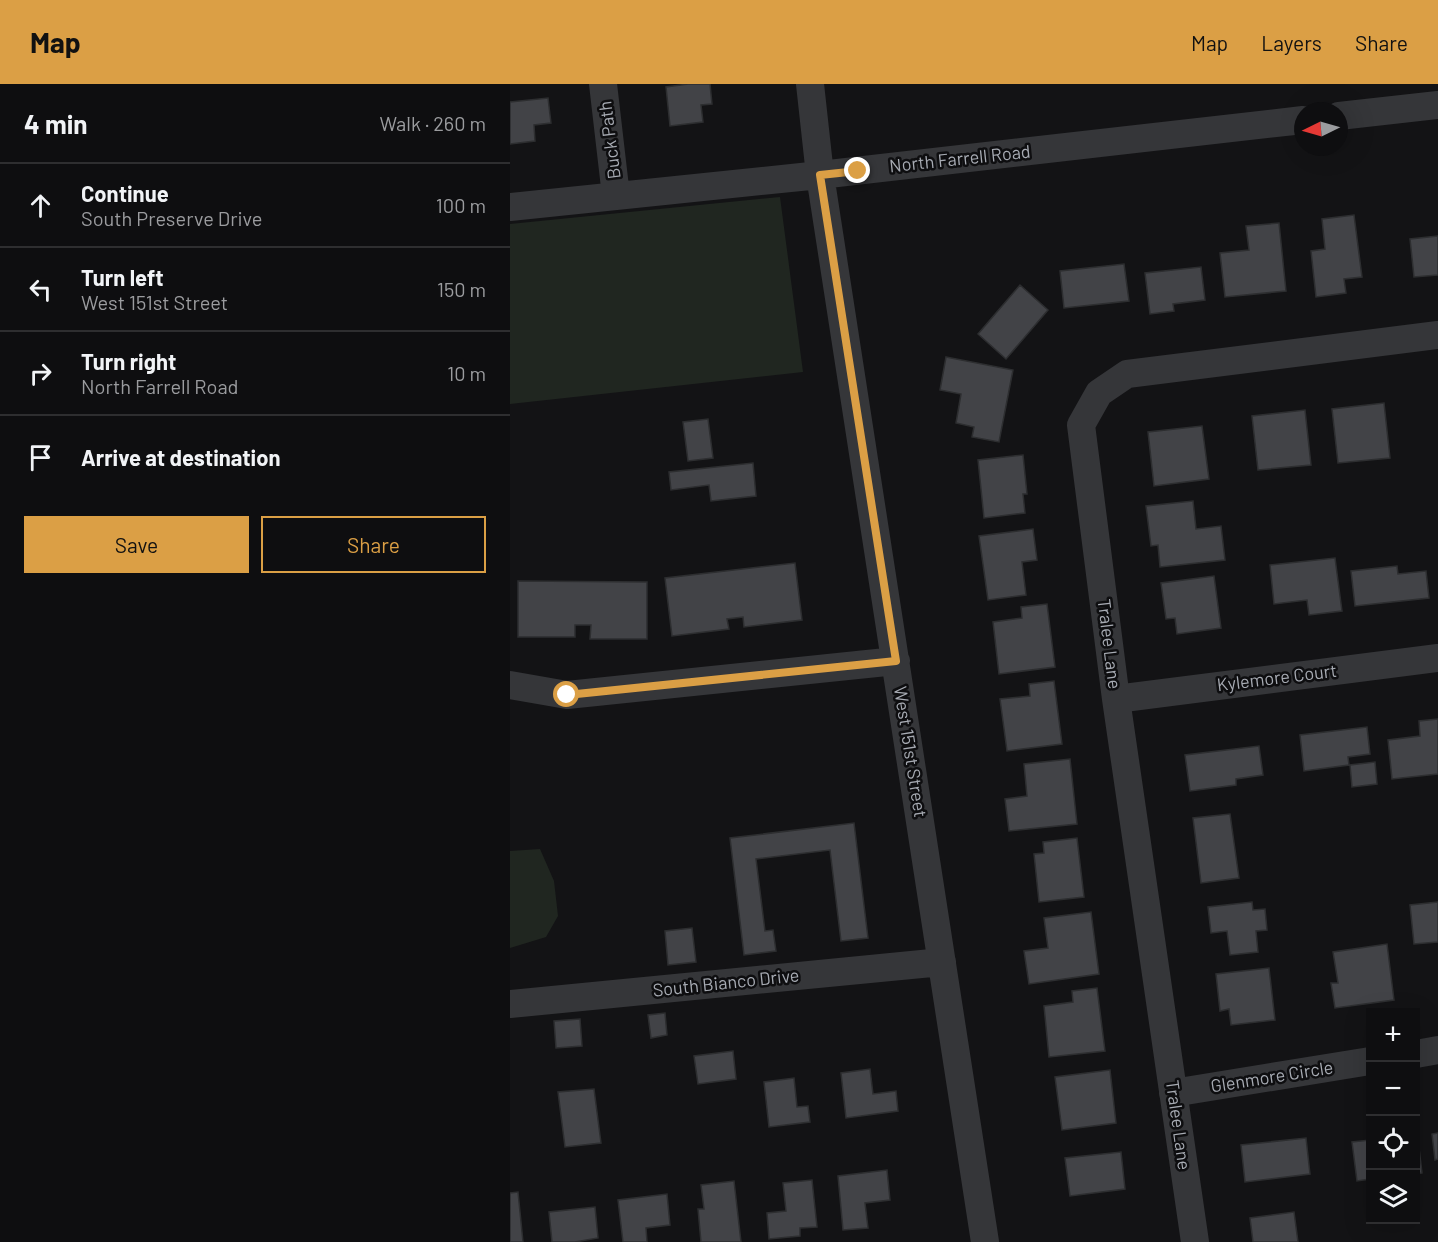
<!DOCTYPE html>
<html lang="en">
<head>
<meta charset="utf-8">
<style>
	body { margin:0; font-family:Barlow,sans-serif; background:#1c1c1e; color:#f1f3f6 }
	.controls { position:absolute; right:18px; bottom:18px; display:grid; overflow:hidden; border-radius:0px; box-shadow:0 6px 24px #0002 }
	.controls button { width:54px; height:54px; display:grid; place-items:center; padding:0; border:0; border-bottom:2px solid #2e2e30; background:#0e0e10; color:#f1f3f6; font:30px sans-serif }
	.compass { position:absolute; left:784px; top:18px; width:54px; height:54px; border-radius:50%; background:#0e0e10; box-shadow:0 6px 24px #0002; rotate:265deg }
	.stop { position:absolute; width:18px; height:18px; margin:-14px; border:4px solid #db9f45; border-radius:50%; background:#fff }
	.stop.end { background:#db9f45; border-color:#fff; box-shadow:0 2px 6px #0008 }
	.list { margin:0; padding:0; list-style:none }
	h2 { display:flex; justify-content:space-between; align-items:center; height:78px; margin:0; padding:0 24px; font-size:26px }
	h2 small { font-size:20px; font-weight:400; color:#9b9c9f }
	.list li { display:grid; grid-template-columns:39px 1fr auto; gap:18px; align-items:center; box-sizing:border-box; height:84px; padding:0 24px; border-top:2px solid #2e2e30 }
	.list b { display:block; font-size:22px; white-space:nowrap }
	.list p { margin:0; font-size:20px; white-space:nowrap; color:#9b9c9f }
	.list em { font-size:20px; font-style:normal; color:#9b9c9f }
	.actions { display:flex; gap:12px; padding:18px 24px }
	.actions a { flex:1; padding:14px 0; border:2px solid #db9f45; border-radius:0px; text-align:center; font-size:21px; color:#db9f45 }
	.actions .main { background:#db9f45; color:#111 }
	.icon { flex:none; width:33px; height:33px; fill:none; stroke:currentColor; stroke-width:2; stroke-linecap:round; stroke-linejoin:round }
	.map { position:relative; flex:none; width:928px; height:1158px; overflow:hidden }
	header { display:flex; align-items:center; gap:36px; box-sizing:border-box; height:84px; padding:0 30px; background:#db9f45; color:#111 }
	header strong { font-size:28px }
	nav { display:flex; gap:33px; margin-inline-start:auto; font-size:21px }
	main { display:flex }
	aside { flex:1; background:#0e0e10 }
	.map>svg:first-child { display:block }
</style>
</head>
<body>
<header>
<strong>Map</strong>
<nav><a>Map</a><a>Layers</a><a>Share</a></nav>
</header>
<main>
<aside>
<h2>4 min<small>Walk · 260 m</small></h2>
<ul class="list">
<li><svg class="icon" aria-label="ahead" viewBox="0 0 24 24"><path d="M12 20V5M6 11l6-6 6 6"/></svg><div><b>Continue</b><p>South Preserve Drive</p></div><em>100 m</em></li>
<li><svg class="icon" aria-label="left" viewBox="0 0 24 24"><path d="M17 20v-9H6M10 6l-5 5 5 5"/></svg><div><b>Turn left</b><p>West 151st Street</p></div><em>150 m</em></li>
<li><svg class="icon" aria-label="right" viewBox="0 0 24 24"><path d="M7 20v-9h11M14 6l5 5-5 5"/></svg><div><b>Turn right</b><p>North Farrell Road</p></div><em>10 m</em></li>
<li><svg class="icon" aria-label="arrive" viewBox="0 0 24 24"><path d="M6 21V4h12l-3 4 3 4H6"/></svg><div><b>Arrive at destination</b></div></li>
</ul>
<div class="actions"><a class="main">Save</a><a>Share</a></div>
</aside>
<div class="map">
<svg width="928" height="1158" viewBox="0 0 928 1158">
	<rect width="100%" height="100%" fill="#131315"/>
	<path fill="#202620" d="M270,113L293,288L0,320V140Z
		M30,765L44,797L48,832L36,853L0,864V767Z"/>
	<path fill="#424347" stroke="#2d2e30" stroke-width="1.5" d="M178,0H200L202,20L191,21L193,38L160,42L156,3Z
		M38,14L41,39L24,41L25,57L0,60V18Z
		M844,131L852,193L834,195L836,209L806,213L801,167L815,165L812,135Z
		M769,139L776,207L715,213L710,169L739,166L736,142Z
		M928,152V191L904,193L900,155Z
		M614,180L619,217L554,224L550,187Z
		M691,183L695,216L663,220L664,227L640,230L635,189Z
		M510,201L538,226L496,275L468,250Z
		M436,273L503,286L489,358L462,353L464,343L446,339L451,310L430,306Z
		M874,319L880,374L828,379L822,325Z
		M795,326L801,381L748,386L742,332Z
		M198,335L203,374L178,377L173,338Z
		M692,342L699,395L644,402L638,348Z
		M513,371L517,410H513L515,429L474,434L468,376Z
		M243,379L246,412L201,417L199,401L161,406L159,388Z
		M683,417L686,445L711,442L715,476L650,483L648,461L641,462L636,422Z
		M523,445L527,476L512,478L516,511L478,516L469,452Z
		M825,474L832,527L799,531L797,516L764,520L760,481Z
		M285,479L292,536L234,543L233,533L217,535L219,545L162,552L155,494Z
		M887,482L888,490L916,487L919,514L845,522L841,487Z
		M704,492L711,544L667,550L665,534L656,535L651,499Z
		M8,497L137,498V555H80L81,541H65V553H8Z
		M537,520L545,583L489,590L483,538L512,534L511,523Z
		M544,597L552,660L497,667L490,615L520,612L519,600Z
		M928,635V690L882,695L878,656L910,652L909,637Z
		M857,643L860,670L838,673L839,681L794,687L790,651Z
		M749,662L753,691L726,695V701L680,707L675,671Z
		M560,675L567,740L499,747L495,715L517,712L514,680Z
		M865,678L867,700L842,703L840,681Z
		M720,730L729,794L691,799L683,734Z
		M344,739L358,854L331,857L320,766L246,775L255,847L263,846L266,867L234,871L220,754Z
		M567,754L574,813L529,818L524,770L534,769L533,758Z
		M742,818L743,826L755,825L757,846L746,847L748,868L720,871L717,847L701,849L698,823Z
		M928,818V858L904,860L900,821Z
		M581,828L589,890L519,900L514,867L538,864L534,834Z
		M182,844L186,878L158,881L155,847Z
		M877,860L884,916L825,924L821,899H828L823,868Z
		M759,884L765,936L721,941L719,925L710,927L706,890Z
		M587,904L595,967L539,973L534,922L563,918L562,907Z
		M155,929L157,951L141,954L138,931Z
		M70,935L72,962L46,964L44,937Z
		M223,967L226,995L188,1000L184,972Z
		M360,985L363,1010L386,1007L388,1027L336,1034L331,989Z
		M600,986L606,1039L552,1046L545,993Z
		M284,994L287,1023L298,1022L300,1038L259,1043L254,998Z
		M84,1005L91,1059L55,1063L48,1008Z
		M906,1039L912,1089L906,1090Z
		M928,1049V1075L925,1076L922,1050Z
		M796,1054L800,1090L735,1098L731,1061Z
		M860,1056V1095L847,1097L842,1058Z
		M611,1068L615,1105L560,1112L555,1074Z
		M377,1086L380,1116L355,1119L358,1144L333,1146L328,1092Z
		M302,1096L307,1143L290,1144V1152L259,1155L257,1129L276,1127L273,1099Z
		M224,1097L231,1158H191L188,1125H194L191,1101Z
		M8,1108L13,1158H0V1109Z
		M157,1110L160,1141L136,1144L137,1158H113L108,1116Z
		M85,1123L88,1154L65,1158H42L39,1128Z
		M784,1128L788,1158H743L740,1134Z"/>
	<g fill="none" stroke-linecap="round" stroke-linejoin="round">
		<path stroke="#353639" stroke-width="28" d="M93,0L106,112
			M300,0L310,91L475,1158
			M829,32L928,21
			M0,123L310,91L793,36
			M0,601L57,611L386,577
			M606,615L928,574
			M0,920L432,878
			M906,970L928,966
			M663,1009L860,977
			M685,1158L606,615L571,341L589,309L617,290L928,251"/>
	</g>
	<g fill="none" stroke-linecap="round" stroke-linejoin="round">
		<path stroke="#db9f45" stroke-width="8" d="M57,611L386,577L310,91L348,87"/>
	</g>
	<g text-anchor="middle" stroke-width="5" stroke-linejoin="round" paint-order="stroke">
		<g font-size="18" fill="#a7abb3" stroke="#0e0e10">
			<text transform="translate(100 56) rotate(-97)" y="6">Buck Path</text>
			<text transform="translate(450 75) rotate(-6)" y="6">North Farrell Road</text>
			<text transform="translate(599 560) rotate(83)" y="6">Tralee Lane</text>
			<text transform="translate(767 594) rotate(-7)" y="6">Kylemore Court</text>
			<text transform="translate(400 668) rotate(81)" y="6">West 151st Street</text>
			<text transform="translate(216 899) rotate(-6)" y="6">South Bianco Drive</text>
			<text transform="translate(762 993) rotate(-9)" y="6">Glenmore Circle</text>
			<text transform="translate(668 1041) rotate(82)" y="6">Tralee Lane</text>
		</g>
	</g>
</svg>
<div class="controls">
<button>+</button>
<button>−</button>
<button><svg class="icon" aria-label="locate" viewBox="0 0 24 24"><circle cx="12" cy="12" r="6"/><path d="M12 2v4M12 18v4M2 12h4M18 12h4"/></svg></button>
<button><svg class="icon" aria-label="layers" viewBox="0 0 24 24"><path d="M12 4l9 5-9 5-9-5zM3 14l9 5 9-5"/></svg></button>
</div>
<svg class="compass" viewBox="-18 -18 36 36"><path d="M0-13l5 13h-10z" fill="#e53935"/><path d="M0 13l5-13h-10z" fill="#9b9c9f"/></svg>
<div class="stop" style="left:57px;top:611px"></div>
<div class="stop end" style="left:348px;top:87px"></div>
</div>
</main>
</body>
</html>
